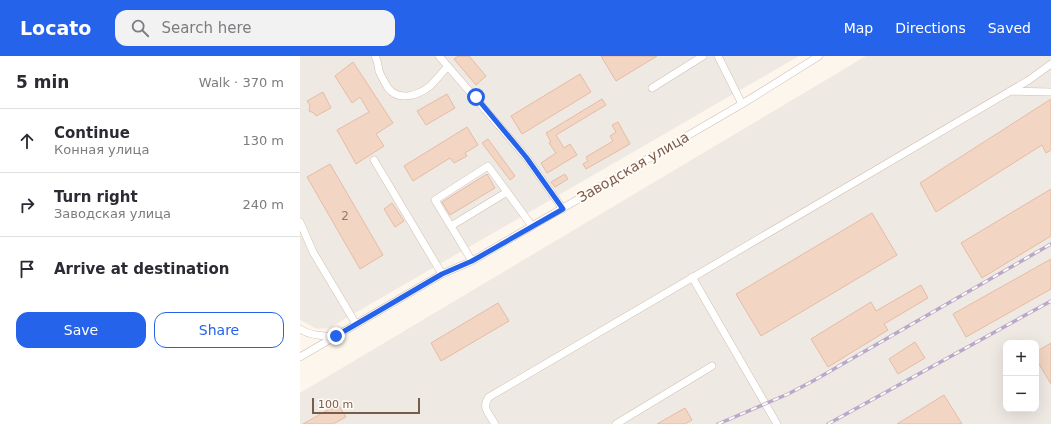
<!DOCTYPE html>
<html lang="en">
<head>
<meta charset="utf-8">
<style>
	body { margin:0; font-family:"DejaVu Sans",sans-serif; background:#f2f2f3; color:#2b2b33 }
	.controls { position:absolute; right:12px; bottom:12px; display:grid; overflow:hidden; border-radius:8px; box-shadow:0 4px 16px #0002 }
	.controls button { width:36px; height:36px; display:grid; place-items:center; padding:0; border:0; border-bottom:1px solid #e1e1e2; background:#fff; color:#2b2b33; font:20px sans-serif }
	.scale { position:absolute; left:12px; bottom:10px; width:108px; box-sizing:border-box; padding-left:4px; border:2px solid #7a5c4d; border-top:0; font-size:11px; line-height:14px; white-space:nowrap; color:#7a5c4d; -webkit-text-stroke:3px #fffaf3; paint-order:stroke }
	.stop { position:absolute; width:12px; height:12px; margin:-9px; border:3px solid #2563eb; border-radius:50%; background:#fff }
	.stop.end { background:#2563eb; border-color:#fff; box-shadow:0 1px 4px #0008 }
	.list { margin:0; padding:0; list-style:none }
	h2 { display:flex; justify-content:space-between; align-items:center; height:52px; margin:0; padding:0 16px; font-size:17px }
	h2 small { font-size:13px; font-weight:400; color:#7c7c81 }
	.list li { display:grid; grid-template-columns:26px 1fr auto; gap:12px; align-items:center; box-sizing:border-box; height:64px; padding:0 16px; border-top:1px solid #e1e1e2 }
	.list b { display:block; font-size:15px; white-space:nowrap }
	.list p { margin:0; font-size:13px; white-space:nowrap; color:#7c7c81 }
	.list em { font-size:13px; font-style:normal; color:#7c7c81 }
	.actions { display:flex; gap:8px; padding:12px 16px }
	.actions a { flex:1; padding:9px 0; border:1px solid #2563eb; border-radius:12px; text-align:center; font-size:14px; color:#2563eb }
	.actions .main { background:#2563eb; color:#fff }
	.icon { flex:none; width:22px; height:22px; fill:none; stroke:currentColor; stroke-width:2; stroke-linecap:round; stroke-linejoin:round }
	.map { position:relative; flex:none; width:751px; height:368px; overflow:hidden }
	header { display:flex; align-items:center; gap:24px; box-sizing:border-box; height:56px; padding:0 20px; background:#2563eb; color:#fff }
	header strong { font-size:19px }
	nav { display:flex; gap:22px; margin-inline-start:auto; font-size:14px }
	.search { width:280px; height:36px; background:#f2f2f3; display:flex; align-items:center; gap:10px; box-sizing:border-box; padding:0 14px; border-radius:12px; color:#7c7c81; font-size:15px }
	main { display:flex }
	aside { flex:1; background:#fff }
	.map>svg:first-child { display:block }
</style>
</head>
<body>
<header>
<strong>Locato</strong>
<div class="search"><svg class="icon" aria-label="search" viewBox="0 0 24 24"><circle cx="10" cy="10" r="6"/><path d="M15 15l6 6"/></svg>Search here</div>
<nav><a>Map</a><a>Directions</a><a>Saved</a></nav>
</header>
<main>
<aside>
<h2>5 min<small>Walk · 370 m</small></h2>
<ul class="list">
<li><svg class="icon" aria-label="ahead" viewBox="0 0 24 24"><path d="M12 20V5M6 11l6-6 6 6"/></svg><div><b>Continue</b><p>Конная улица</p></div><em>130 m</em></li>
<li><svg class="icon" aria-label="right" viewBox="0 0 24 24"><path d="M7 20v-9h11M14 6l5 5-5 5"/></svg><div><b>Turn right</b><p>Заводская улица</p></div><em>240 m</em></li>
<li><svg class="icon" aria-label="arrive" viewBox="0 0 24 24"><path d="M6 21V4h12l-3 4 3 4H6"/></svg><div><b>Arrive at destination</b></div></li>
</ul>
<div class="actions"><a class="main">Save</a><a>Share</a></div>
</aside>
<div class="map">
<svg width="751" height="368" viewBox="0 0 751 368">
	<rect width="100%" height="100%" fill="#fdf6ec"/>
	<path fill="#efe9e4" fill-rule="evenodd" d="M0,0H499L29,272L17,273L0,264Z
		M566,0H751V368H0V337ZM706,287H736V353H706Z"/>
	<path fill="#f3d5c3" stroke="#e6bba3" d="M158,0H169L186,20L176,29L154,3Z
		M301,0H357L316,25Z
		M53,6L93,67L76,78L84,90L56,108L37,74L69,56L60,41L52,47L35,20Z
		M280,18L291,36L222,78L211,60Z
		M23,36L31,52L16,60L14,57L9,55L10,49L7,45Z
		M147,38L155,52L126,69L117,55Z
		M302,43L306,49L256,79L264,92L270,88L277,99L247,117L241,107L256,97L249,87L251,86L246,77Z
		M751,43V94L746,97L742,89L636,156L620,127Z
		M318,66L330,88L286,113L283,108L288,105L286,101L313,85L310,80L316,76L312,69Z
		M167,71L178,89L165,97L167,100L154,107L150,102L113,125L104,110Z
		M188,83L215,120L210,124L182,87Z
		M30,108L83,199L60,213L7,121Z
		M187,118L195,132L150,159L142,146Z
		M265,118L268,123L255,131L251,126Z
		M751,133V180L682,222L661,187Z
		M92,147L104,165L95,171L84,153Z
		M572,157L597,199L461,280L436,238Z
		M751,203V233L666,281L653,258Z
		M621,229L628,242L584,268L588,274L528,311L511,283L571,246L576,255Z
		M198,247L209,265L141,305L131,287Z
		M615,286L625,302L598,318L589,303Z
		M751,287V328L736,303V296Z
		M644,339L662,368H597Z
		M38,348L46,361L33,368H3Z
		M385,352L392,364L385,368H357Z"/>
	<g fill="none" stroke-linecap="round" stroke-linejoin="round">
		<defs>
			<path id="minor" d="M75,0C78,5 78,10 79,15C81,20 85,27 88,32C99,46 119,39 130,30C136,24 142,17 147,11
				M139,0L226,101L263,153
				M418,0L442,48
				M352,32L403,0
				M710,35L751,36
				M74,104L142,218
				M0,166L13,196L56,268
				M151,170L207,136
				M172,205L135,144L188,110L232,170
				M392,221L477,368
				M0,273C11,280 23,280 36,280
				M0,301L142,218L172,205L232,170L442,48L519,0
				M195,368C189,358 181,351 189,341L729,24L751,8
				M316,368L412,310"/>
		</defs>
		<use href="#minor" stroke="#d1beb0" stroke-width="8"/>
		<use href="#minor" stroke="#fff" stroke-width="7"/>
		<defs>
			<path id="rail" d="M418,368L488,338L513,325L751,188
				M528,368L751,245"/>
		</defs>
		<use href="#rail" stroke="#b9a8c9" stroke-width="3.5"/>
		<use href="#rail" stroke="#fffaf3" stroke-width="2" stroke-dasharray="6" stroke-linecap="butt"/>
	</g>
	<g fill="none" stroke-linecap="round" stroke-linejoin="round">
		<path stroke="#2563eb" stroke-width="5" d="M36,280L142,218L172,205L263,153L226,101L176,41"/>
	</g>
	<g text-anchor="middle" stroke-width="4" stroke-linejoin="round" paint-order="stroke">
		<g font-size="12" fill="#987a6a">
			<text x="45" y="164">2</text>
		</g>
		<g font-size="14" fill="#7a5c4d" stroke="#fffaf3">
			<text transform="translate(333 111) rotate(-30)" y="5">Заводская улица</text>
		</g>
	</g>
</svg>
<div class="controls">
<button>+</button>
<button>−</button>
</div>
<div class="scale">100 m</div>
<div class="stop" style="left:176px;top:41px"></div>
<div class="stop end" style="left:36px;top:280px"></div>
</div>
</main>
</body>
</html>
